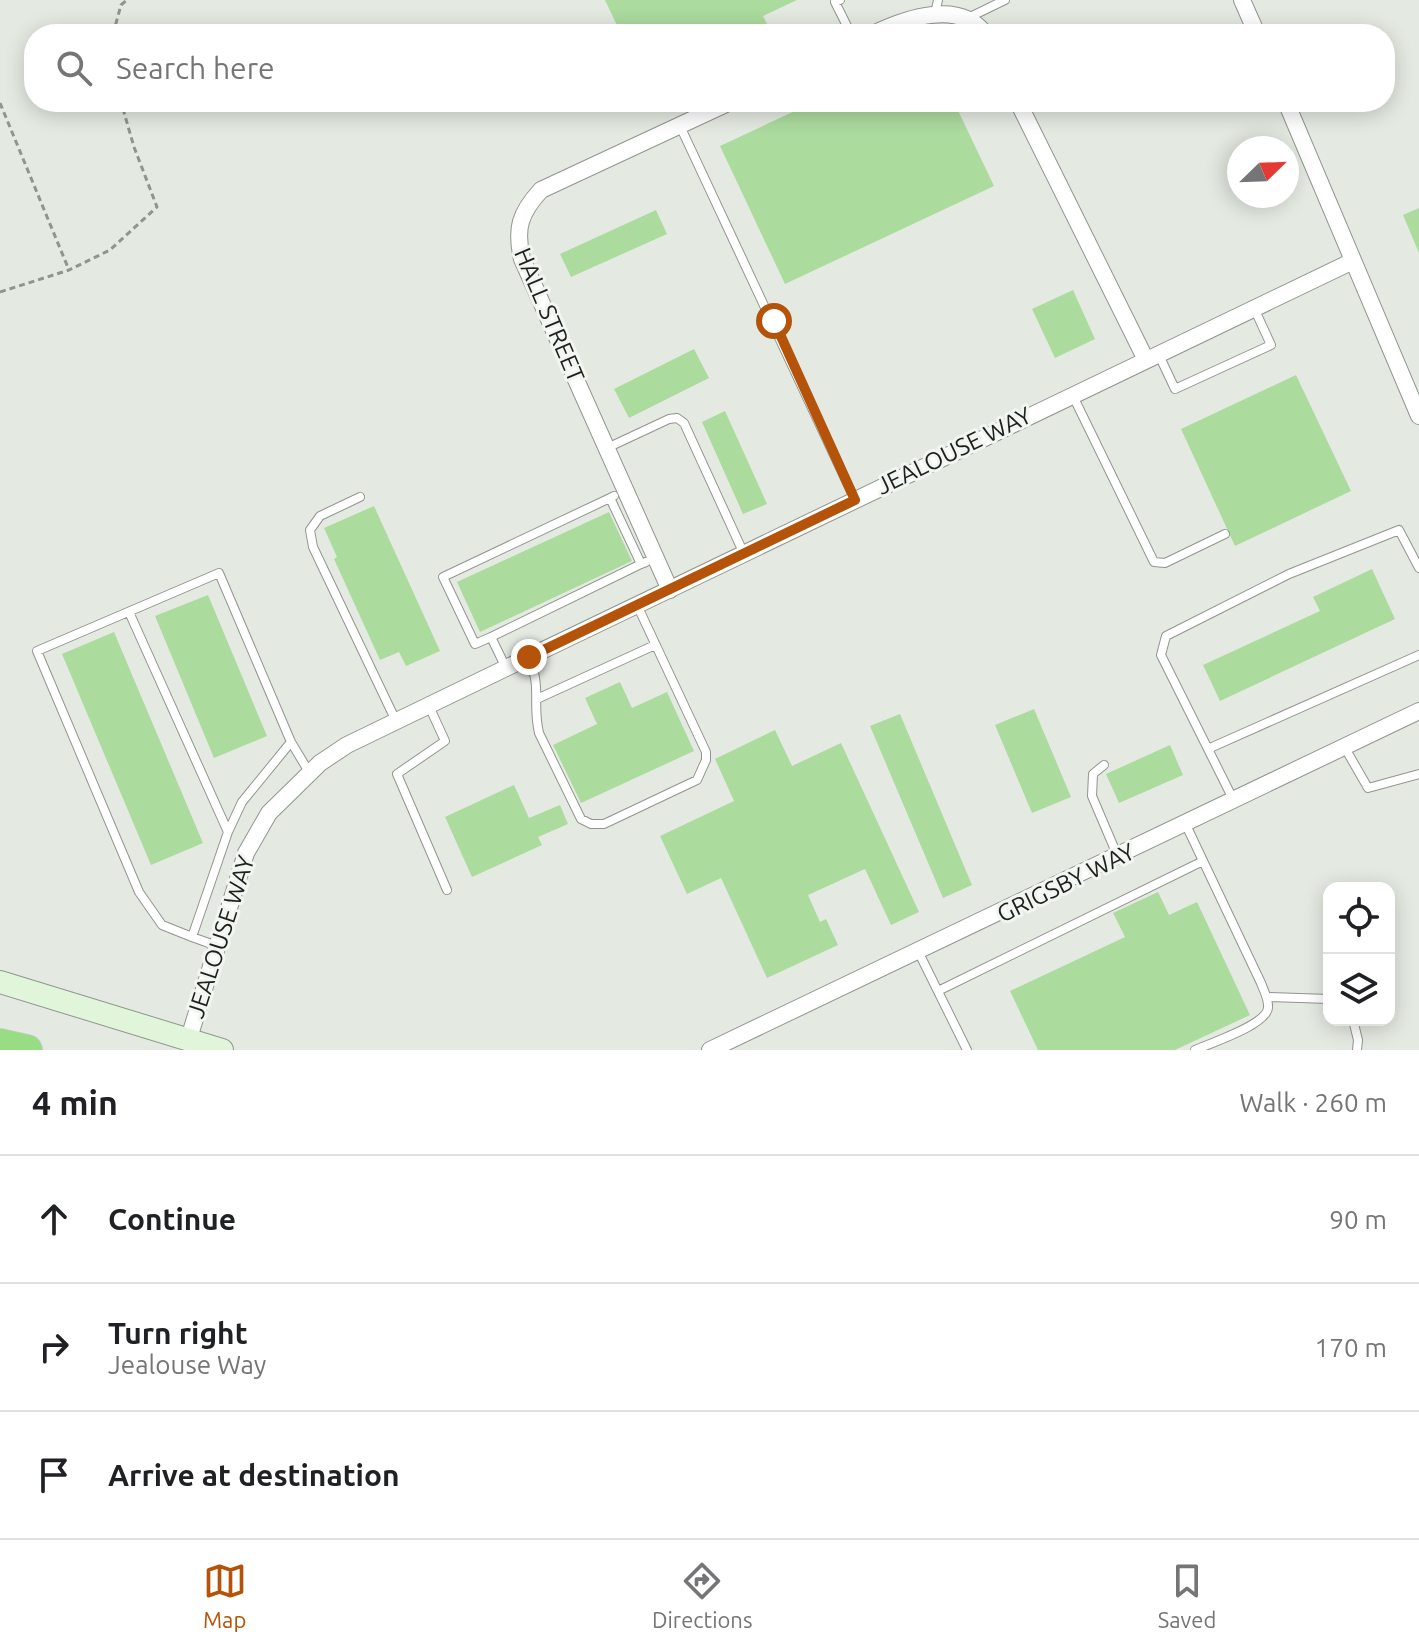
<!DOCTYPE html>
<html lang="en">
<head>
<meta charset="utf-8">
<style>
	body { margin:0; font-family:Ubuntu,sans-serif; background:#f2f2f2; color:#202124 }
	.controls { position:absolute; right:24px; bottom:24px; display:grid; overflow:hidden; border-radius:16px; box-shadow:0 4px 20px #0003 }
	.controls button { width:72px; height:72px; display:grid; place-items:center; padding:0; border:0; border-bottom:2px solid #e0e0e0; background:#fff; color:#202124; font:40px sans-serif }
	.compass { position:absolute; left:1227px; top:136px; width:72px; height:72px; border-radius:50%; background:#fff; box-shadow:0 4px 20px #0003; rotate:67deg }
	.stop { position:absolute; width:24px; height:24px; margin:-18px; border:6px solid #b45309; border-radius:50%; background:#fff }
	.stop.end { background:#b45309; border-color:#fff; box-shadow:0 2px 8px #0008 }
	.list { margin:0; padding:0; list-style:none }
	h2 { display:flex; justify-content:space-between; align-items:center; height:104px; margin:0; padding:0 32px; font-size:34px }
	h2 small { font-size:26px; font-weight:400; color:#757577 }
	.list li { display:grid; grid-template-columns:52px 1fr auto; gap:24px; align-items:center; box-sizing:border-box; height:128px; padding:0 32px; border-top:2px solid #e0e0e0 }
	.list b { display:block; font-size:30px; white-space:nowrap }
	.list p { margin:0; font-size:26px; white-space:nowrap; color:#757577 }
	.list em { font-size:26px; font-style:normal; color:#757577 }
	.icon { flex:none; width:44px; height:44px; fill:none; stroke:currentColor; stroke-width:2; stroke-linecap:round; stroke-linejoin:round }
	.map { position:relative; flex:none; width:1419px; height:1050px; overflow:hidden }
	.search { position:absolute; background:#fff; box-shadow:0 4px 20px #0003; left:24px; right:24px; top:24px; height:88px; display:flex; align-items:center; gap:20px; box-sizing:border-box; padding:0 28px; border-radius:32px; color:#757577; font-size:30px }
	.sheet { height:488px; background:#fff }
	nav { display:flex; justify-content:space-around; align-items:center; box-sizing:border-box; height:112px; border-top:2px solid #e0e0e0; background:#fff; font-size:22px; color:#757577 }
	nav a { display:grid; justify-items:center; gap:4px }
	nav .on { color:#b45309 }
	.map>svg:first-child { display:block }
</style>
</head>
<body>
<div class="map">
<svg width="1419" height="1050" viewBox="0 0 1419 1050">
	<rect width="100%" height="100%" fill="#e4eae2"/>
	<path fill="#acdb9e" d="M605,0H797L763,16L772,34H621Z
		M814,102H954L994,186L785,284L720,146Z
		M1419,208V253L1403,215Z
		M656,210L667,234L571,277L560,254Z
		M1073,290L1095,339L1055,358L1032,309Z
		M694,349L709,378L629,418L614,389Z
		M1296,375L1351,491L1235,546L1181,429Z
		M725,411L767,504L743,514L702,422Z
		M374,506L440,651L406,666L399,652L380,660L334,559L337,557L324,528Z
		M609,512L632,561L480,632L457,582Z
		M1372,569L1395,619L1220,701L1203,665L1320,611L1313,597Z
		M208,595L267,736L214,758L155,616Z
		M114,632L203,843L151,865L62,654Z
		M620,682L632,708L667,692L694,751L581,803L553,745L597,724L585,698Z
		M1034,709L1071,797L1032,813L995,725Z
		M900,714L972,885L943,898L870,726Z
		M775,730L792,766L841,743L919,912L891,925L865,869L808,895L820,922L826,919L838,945L767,978L721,878L687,894L660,836L734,801L715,759Z
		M1170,745L1183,775L1119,803L1106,774Z
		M514,785L529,818L560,805L568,824L538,837L542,845L472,877L445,817Z
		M1158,892L1169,915L1197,902L1250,1015L1175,1050H1038L1010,991L1125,937L1113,913Z"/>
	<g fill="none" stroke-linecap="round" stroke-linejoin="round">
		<defs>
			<path id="lane" d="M840,0L835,2L851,34
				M936,9L938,0
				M972,16L1005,0
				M680,126L855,500
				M1158,353L1175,389L1271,345L1254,308
				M1072,394L1154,562L1165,563L1225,534
				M607,448L669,419L677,418L684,423L744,554
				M614,496L610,498L641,564L646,562
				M360,497L320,516L310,530L313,547L396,721
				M129,612L228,832
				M491,637L641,564
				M529,657C542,689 532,704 539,733L581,819L591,824H604L697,780L706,760V752L637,605
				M506,668L491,637L475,644L443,577L610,498
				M539,698L655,645
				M429,706L445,741L397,774L447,890
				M1210,748L1419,655
				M1345,748L1368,788L1419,774
				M1104,765L1093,774L1092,796L1118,857
				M1234,801L1161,655L1166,636L1289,574L1399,530L1419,568
				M1186,825L1261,983C1264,991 1269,1000 1268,1008C1266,1025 1211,1043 1195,1050
				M192,937L162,925L139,892L37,651L219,573L291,742
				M217,946L192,937L228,832L242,802L291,742L309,772
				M919,953L967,1050
				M938,991L1203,861
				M1267,997L1329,999
				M1353,1020L1358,1040L1357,1050"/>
			<path id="street" d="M1242,0L1257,34
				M873,34C908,17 960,0 985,34
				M1018,102L1145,358
				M1286,102L1419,416
				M670,590L522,259C515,228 520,213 541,190L730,102
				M189,1038L246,853L269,813L320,763L347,745L506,668L1353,261
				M710,1050L1419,711"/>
			<path id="secondary" d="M0,982L222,1050"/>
			<path id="highway" d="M0,1044L27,1050"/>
		</defs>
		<use href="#lane" stroke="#90958e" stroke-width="10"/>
		<use href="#street" stroke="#90958e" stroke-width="18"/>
		<use href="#secondary" stroke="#90958e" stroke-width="24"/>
		<use href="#highway" stroke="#c9c9c9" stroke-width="32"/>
		<path stroke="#90948e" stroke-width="3" stroke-dasharray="6 4" stroke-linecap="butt" d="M113,34L121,5L127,0
			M0,103L69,270
			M0,292L69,270L110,250L157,207L134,147L121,102"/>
		<use href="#lane" stroke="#fff" stroke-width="8"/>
		<use href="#street" stroke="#fff" stroke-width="16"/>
		<use href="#secondary" stroke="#e0f5da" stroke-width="22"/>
		<use href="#highway" stroke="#98dd83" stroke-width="30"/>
	</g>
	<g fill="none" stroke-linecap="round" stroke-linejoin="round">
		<path stroke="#b45309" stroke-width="10" d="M529,657L855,500L774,321"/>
	</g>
	<g text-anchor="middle" stroke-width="6" stroke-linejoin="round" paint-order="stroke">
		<g font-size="24" fill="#1e201d" stroke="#f1f7f0">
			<text transform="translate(549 315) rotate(67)" y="8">HALL STREET</text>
			<text transform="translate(954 451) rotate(-26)" y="8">JEALOUSE WAY</text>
			<text transform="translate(1066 883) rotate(-26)" y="8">GRIGSBY WAY</text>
			<text transform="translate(221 937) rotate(-72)" y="8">JEALOUSE WAY</text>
		</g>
	</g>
</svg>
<div class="controls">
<button><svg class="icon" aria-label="locate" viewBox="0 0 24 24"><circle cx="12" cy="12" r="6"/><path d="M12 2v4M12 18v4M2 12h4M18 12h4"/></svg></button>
<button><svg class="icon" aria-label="layers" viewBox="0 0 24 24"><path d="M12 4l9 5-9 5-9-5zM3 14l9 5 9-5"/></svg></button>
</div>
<svg class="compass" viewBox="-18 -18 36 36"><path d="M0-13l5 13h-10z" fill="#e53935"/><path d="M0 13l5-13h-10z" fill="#757577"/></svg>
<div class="stop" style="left:774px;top:321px"></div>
<div class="stop end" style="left:529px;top:657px"></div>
<div class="search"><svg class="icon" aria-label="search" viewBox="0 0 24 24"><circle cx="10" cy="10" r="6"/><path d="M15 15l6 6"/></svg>Search here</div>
</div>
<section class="sheet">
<h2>4 min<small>Walk · 260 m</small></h2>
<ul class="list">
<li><svg class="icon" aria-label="ahead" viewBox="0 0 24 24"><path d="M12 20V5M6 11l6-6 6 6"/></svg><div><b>Continue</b></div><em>90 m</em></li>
<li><svg class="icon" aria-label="right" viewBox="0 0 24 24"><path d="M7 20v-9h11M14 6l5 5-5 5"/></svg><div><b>Turn right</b><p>Jealouse Way</p></div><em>170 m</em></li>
<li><svg class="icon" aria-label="arrive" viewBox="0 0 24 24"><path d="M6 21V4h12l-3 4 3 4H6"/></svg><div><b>Arrive at destination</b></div></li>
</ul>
</section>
<nav>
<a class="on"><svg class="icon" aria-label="map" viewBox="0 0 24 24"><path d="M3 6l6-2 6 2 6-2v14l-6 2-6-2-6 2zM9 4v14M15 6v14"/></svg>Map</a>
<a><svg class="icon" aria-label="directions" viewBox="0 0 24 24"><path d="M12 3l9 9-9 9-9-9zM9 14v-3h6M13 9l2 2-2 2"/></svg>Directions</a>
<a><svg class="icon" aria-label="saved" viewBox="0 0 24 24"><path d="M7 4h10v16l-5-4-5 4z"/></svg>Saved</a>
</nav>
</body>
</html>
